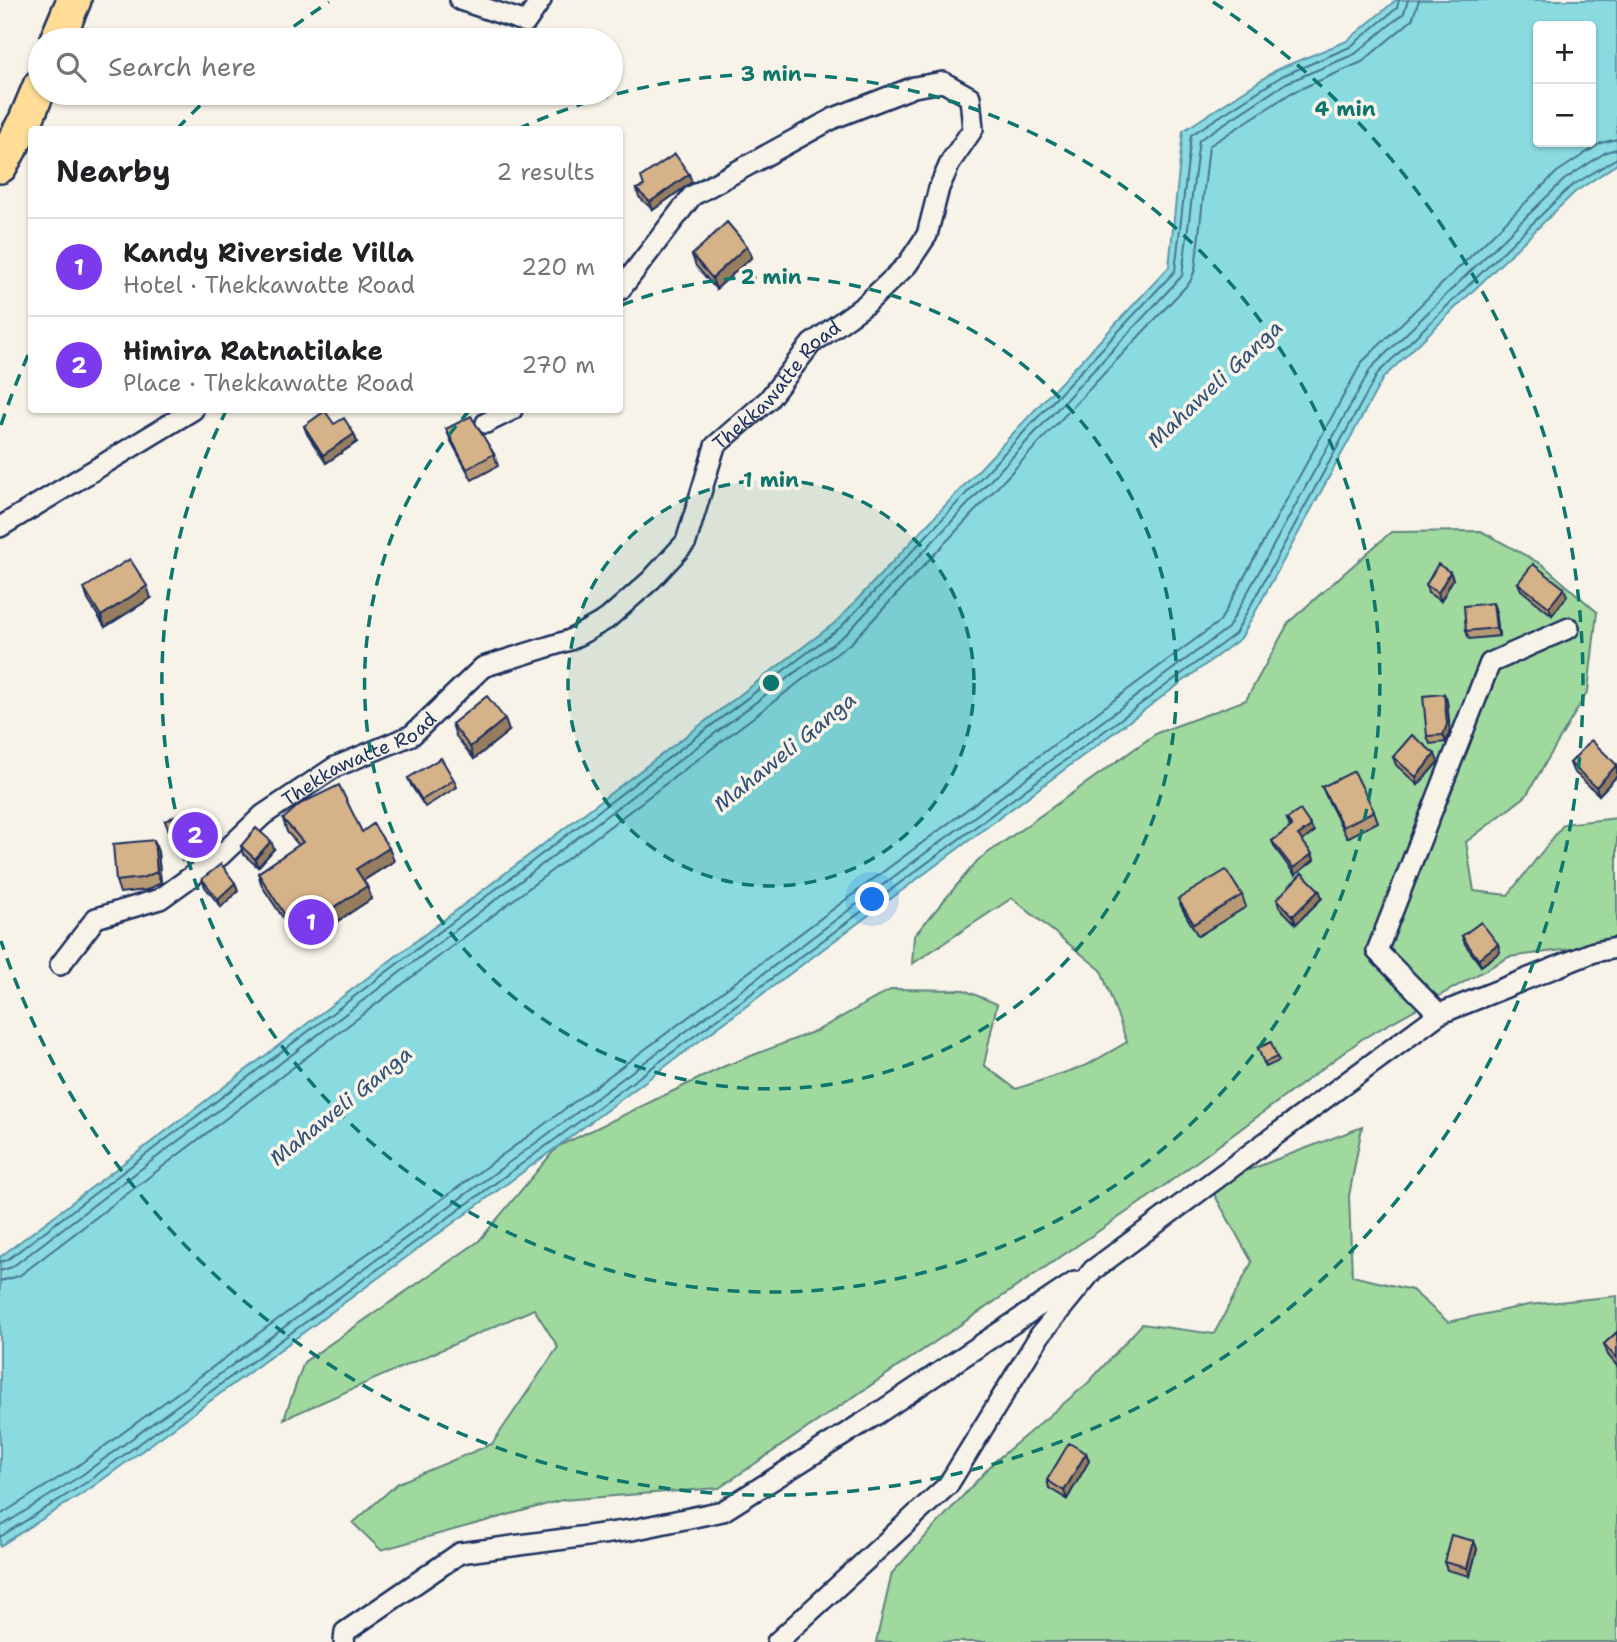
<!DOCTYPE html>
<html lang="en">
<head>
<meta charset="utf-8">
<style>
	body { margin:0; font-family:"Shantell Sans",sans-serif; background:#f6f6f6; color:#202124 }
	.controls { position:absolute; right:21px; top:21px; display:grid; overflow:hidden; border-radius:7px; box-shadow:0 2px 5px #0004 }
	.controls button { width:63px; height:63px; display:grid; place-items:center; padding:0; border:0; border-bottom:2px solid #e0e0e0; background:#fff; color:#202124; font:35px sans-serif }
	.you { position:absolute; left:873px; top:900px; width:24px; height:24px; margin:-18px; border:5px solid #fff; border-radius:50%; background:#1a73e8; box-shadow:0 0 0 10px #1a73e833 }
	.badge { display:grid; place-items:center; width:46px; height:46px; border-radius:50%; background:#7c3aed; color:#fff; font-size:23px; font-weight:700 }
	.pin { position:absolute; translate:-50% -50%; border:4px solid #fff; box-shadow:0 2px 7px #0006 }
	.list { margin:0; padding:0; list-style:none }
	h2 { display:flex; justify-content:space-between; align-items:center; height:91px; margin:0; padding:0 28px; font-size:30px }
	h2 small { font-size:23px; font-weight:400; color:#757577 }
	.list li { display:grid; grid-template-columns:46px 1fr auto; gap:21px; align-items:center; box-sizing:border-box; height:98px; padding:0 28px; border-top:2px solid #e0e0e0 }
	.list b { display:block; font-size:26px; white-space:nowrap }
	.list p { margin:0; font-size:23px; white-space:nowrap; color:#757577 }
	.list em { font-size:23px; font-style:normal; color:#757577 }
	.icon { flex:none; width:38px; height:38px; fill:none; stroke:currentColor; stroke-width:2; stroke-linecap:round; stroke-linejoin:round }
	.map { position:relative; flex:none; width:1617px; height:1642px; overflow:hidden }
	.search { position:absolute; background:#fff; box-shadow:0 2px 5px #0004; left:28px; top:28px; width:595px; height:77px; display:flex; align-items:center; gap:18px; box-sizing:border-box; padding:0 24px; border-radius:38px; color:#757577; font-size:26px }
	.panel { position:absolute; background:#fff; box-shadow:0 2px 5px #0004; left:28px; top:126px; width:595px; height:287px; border-radius:7px }
	.map>svg:first-child { display:block }
</style>
</head>
<body>
<div class="map">
<svg width="1617" height="1642" viewBox="0 0 1617 1642">
	<rect width="100%" height="100%" fill="#f7f3e8"/>
	<filter id="ink" filterUnits="userSpaceOnUse"><feTurbulence type="fractalNoise" baseFrequency=".0143" numOctaves="2"/><feDisplacementMap in="SourceGraphic" scale="14" xChannelSelector="R" yChannelSelector="G"/><feConvolveMatrix kernelMatrix="1 2 1 2 8 2 1 2 1" color-interpolation-filters="sRGB"/></filter>
	<g filter="url(#ink)">
		<path fill="#a0d99e" stroke="#5e847e" stroke-width="2" d="M1481,531L1543,565L1597,612L1588,691L1526,796L1466,842L1474,891L1508,895L1564,824L1617,818V943L1509,957L1362,1039L1149,1197L719,1488L562,1500L381,1550L353,1523L398,1483L492,1444L558,1347L534,1309L284,1419L304,1362L479,1241L557,1147L725,1066L818,1030L892,989L964,990L997,1004L984,1065L1016,1089L1087,1065L1127,1042L1101,970L1012,898L912,964L914,936L978,860L1157,733L1246,700L1289,622L1391,532Z
			M1362,1127L1349,1196L1352,1276L1412,1290L1448,1322L1528,1305L1617,1296V1642H876L892,1573L994,1462L1088,1383L1142,1324L1214,1334L1252,1262L1209,1185Z"/>
		<path fill="#89dbe0" stroke="#5d96ac" stroke-width="2" fill-rule="evenodd" d="M1396,0H1617V164L1575,192L1383,378L1241,638L557,1147L91,1488L0,1546V1257L836,622L1169,267L1183,131L1278,69L1347,41ZM1538,26H1591V142H1538Z"/>
		<g fill="none" stroke-linecap="round" stroke-linejoin="round">
			<path stroke="#477492" stroke-width="2" d="M0,1262L7,1260L841,627L1175,271L1191,135L1282,76L1350,47L1397,8L1399,0
				M0,1271L12,1267L847,633L1182,276L1199,140L1286,83L1355,54L1404,13L1408,0
				M0,1281L19,1276L852,642L1190,282L1195,270L1209,146L1291,93L1362,62L1412,20L1419,0
				M0,1515L76,1467L542,1126L1220,621L1362,362L1557,172L1601,143L1617,139
				M0,1527L82,1475L548,1134L1228,628L1371,368L1564,180L1606,152L1617,149
				M0,1537L87,1482L553,1141L1235,634L1378,373L1570,187L1617,158"/>
			<defs>
				<g id="minor">
					<path d="M460,0L526,22L541,0"/>
					<path d="M486,423L512,410"/>
					<path d="M0,527L193,410"/>
					<path id="s1" d="M60,965L96,918L160,899L220,856L263,815L335,767L412,735L483,667L570,640L607,619L651,580L686,542L715,446L768,400L811,344L865,305L907,265L927,235L939,188L951,161L973,129L970,97L943,82L914,87L834,118L692,196L620,290"/>
					<path d="M1439,1014L1377,951L1490,663L1569,628"/>
					<path d="M344,1642L345,1632L460,1553L632,1530L723,1511L877,1414L1075,1282"/>
					<path d="M777,1642L948,1485L1040,1335L1093,1270L1439,1014L1594,952L1617,948"/>
				</g>
				<path id="trunk" d="M57,40L74,0
					M0,166L25,122L40,86"/>
			</defs>
			<use href="#minor" stroke="#1b2f5e" stroke-width="24"/>
			<use href="#trunk" stroke="#1b2f5e" stroke-width="38"/>
			<use href="#minor" stroke="#f7f3e8" stroke-width="19"/>
			<use href="#trunk" stroke="#ffdd96" stroke-width="33"/>
		</g>
		<path fill="#b89975" stroke="#1b2f5e" stroke-width="2" d="M692,182L653,210L639,197L636,189L644,186Z
			M747,246L752,257L716,289L696,266L692,255Z
			M334,424L354,434L357,442L326,463L307,434L304,426Z
			M446,429L494,454L498,466L472,480L451,441Z
			M1450,572L1453,579L1441,601L1428,593L1426,585Z
			M1518,583L1567,596L1552,615L1521,590Z
			M84,588L151,598L105,627L88,600Z
			M1496,611L1499,636L1469,639L1466,631Z
			M1444,694L1447,701L1450,732L1446,742L1430,744L1427,736Z
			M452,724L509,731L474,759L456,736Z
			M1393,757L1438,762L1418,785L1396,765Z
			M1570,763L1617,765V776L1599,795L1573,771Z
			M408,778L454,780L457,787L425,807L411,785Z
			M1322,787L1374,811L1378,822L1347,838L1327,798Z
			M283,819L362,832L394,861L363,881L367,886L371,899L301,945L262,886L258,873L299,845L287,832Z
			M1287,819L1314,832L1302,841L1312,854L1314,860L1295,875L1275,848L1272,841L1290,828Z
			M165,821L204,841L207,849L182,861Z
			M241,846L274,849L258,867L243,854Z
			M158,852L161,883L147,890L120,893L116,881Z
			M202,879L235,883L238,891L221,907L205,887Z
			M1319,890L1322,898L1296,924L1279,907L1277,899Z
			M1242,895L1246,907L1198,936L1183,910L1178,899Z
			M1462,936L1498,944L1500,952L1481,966L1465,944Z
			M1258,1048L1277,1057L1279,1061L1266,1067Z
			M1617,1332V1366L1608,1355L1604,1344Z
			M1086,1453L1089,1461L1067,1499L1049,1488L1047,1480Z
			M1474,1541L1477,1549L1470,1576L1447,1570L1444,1562Z"/>
		<path fill="#967d5f" stroke="#1b2f5e" stroke-width="2" d="M689,174L692,182L653,210L650,202Z
			M747,246L752,257L716,289L712,278Z
			M354,434L357,442L326,463L323,455Z
			M1450,572L1453,579L1441,601L1438,593Z
			M147,586L151,598L105,627L101,616Z
			M1564,588L1567,596L1552,615L1549,607Z
			M1493,603L1496,611L1499,636L1496,628Z
			M1444,694L1447,701L1450,732L1446,742L1443,735Z
			M505,719L509,731L474,759L470,747Z
			M1435,754L1438,762L1418,785L1416,777Z
			M1617,765V776L1599,795L1596,787Z
			M1311,826L1314,832L1301,842L1298,835Z
			M154,840L158,852L161,883L157,872Z
			M271,841L274,849L258,867L255,859Z
			M389,848L394,861L361,882L356,869Z
			M1312,854L1314,860L1295,875L1293,868Z
			M235,883L238,891L221,907L218,899Z
			M367,886L371,899L301,945L296,932Z
			M1319,890L1322,898L1296,924L1293,916Z
			M1498,944L1500,952L1481,966L1478,959Z
			M1086,1453L1089,1461L1067,1499L1064,1491Z
			M1474,1541L1477,1549L1470,1576L1467,1568Z"/>
		<path fill="#d6b288" stroke="#1b2f5e" stroke-width="2" d="M675,154L689,174L650,202L636,189L644,186L641,177Z
			M727,222L747,246L712,278L692,255Z
			M325,411L334,424L344,418L354,434L323,455L304,426Z
			M471,416L494,454L467,469L446,429Z
			M130,559L147,586L101,616L84,588Z
			M1438,564L1450,572L1438,593L1426,585Z
			M1533,564L1564,588L1549,607L1518,583Z
			M1493,603L1496,628L1466,631L1464,606Z
			M1444,694L1447,724L1443,735L1427,736L1423,696Z
			M487,696L505,719L470,747L452,724Z
			M1412,735L1435,754L1416,777L1393,757Z
			M1591,740L1617,765L1596,787L1570,763Z
			M441,758L454,780L422,800L408,778Z
			M1354,771L1374,811L1343,827L1322,787Z
			M339,785L362,832L373,824L389,848L356,869L367,886L296,932L258,873L303,842L283,819L300,804Z
			M1300,810L1311,826L1298,835L1312,854L1293,868L1272,841L1292,826L1287,819Z
			M183,812L204,841L179,853L165,821Z
			M256,828L271,841L255,859L241,846Z
			M154,840L157,872L142,878L116,881L113,844Z
			M221,864L235,883L218,899L202,879Z
			M1226,870L1242,895L1194,924L1178,899Z
			M1302,873L1319,890L1293,916L1277,899Z
			M1481,922L1498,944L1478,959L1462,936Z
			M1271,1042L1277,1057L1264,1063L1258,1048Z
			M1617,1332V1359L1604,1344Z
			M1069,1443L1086,1453L1064,1491L1047,1480Z
			M1451,1535L1474,1541L1467,1568L1444,1562Z"/>
	</g>
	<circle cx="771" cy="683" r="203" fill="#0f766e" fill-opacity=".12"/>
	<g fill="none" stroke="#0f766e" stroke-width="3.5" stroke-dasharray="12 9">
		<circle cx="771" cy="683" r="203"/>
		<path d="M622 305A406 406 0 1 1 469 411"/>
		<path d="M518 129A609 609 0 1 1 226 411"/>
		<path d="M1 425A812 812 0 0 1 29 353M177 129A812 812 0 0 1 212 94M277 39A812 812 0 0 1 329 2M1213 2A812 812 0 1 1 1 941"/>
	</g>
	<g text-anchor="middle" stroke-width="7" stroke-linejoin="round" paint-order="stroke">
		<g font-size="19" fill="#1b2f5e" stroke="#f7f3e8">
			<text dy="7" stroke="none"><textPath href="#s1" startOffset="959">Thekkawatte Road</textPath></text>
			<text dy="7" stroke="none"><textPath href="#s1" startOffset="371">Thekkawatte Road</textPath></text>
		</g>
		<g font-size="21" font-style="italic" fill="#315178" stroke="#f7f3e8">
			<text transform="translate(1215 384) rotate(-43)" y="7">Mahaweli Ganga</text>
			<text transform="translate(785 752) rotate(-39)" y="7">Mahaweli Ganga</text>
			<text transform="translate(341 1106) rotate(-39)" y="7">Mahaweli Ganga</text>
		</g>
	</g>
	<circle cx="771" cy="683" r="10" fill="#0f766e" stroke="#f7f3e8" stroke-width="3.5"/>
	<g font-size="21" text-anchor="middle" font-weight="bold" fill="#0f766e" stroke="#f7f3e8" stroke-width="7" stroke-linejoin="round" paint-order="stroke">
		<text x="771" y="81">3 min</text>
		<text x="1345" y="116">4 min</text>
		<text x="771" y="284">2 min</text>
		<text x="771" y="487">1 min</text>
	</g>
</svg>
<div class="controls">
<button>+</button>
<button>−</button>
</div>
<div class="you"></div>
<div class="pin badge" style="left:311px;top:922px">1</div>
<div class="pin badge" style="left:195px;top:835px">2</div>
<div class="search"><svg class="icon" aria-label="search" viewBox="0 0 24 24"><circle cx="10" cy="10" r="6"/><path d="M15 15l6 6"/></svg>Search here</div>
<section class="panel">
<h2>Nearby<small>2 results</small></h2>
<ul class="list">
<li><span class="badge">1</span><div><b>Kandy Riverside Villa</b><p>Hotel · Thekkawatte Road</p></div><em>220 m</em></li>
<li><span class="badge">2</span><div><b>Himira Ratnatilake</b><p>Place · Thekkawatte Road</p></div><em>270 m</em></li>
</ul>
</section>
</div>
</body>
</html>
